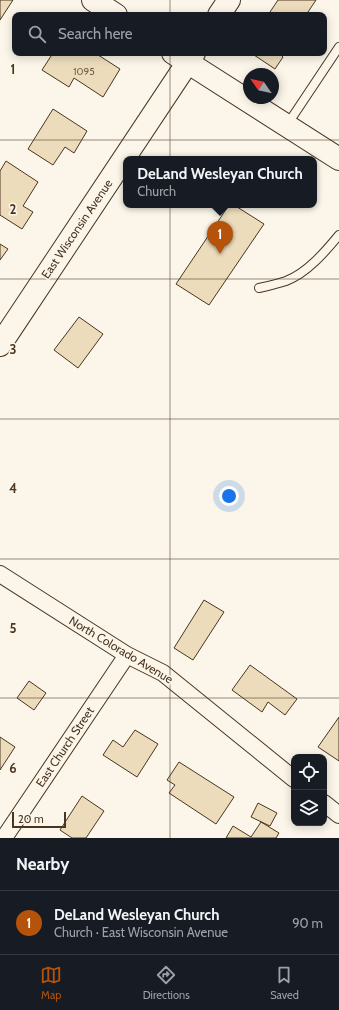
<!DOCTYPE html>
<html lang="en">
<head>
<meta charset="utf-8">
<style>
	body { margin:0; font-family:Cabin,sans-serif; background:#242831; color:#f1f3f6 }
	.controls { position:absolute; right:12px; bottom:12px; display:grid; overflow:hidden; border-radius:8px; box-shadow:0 2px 10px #0003 }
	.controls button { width:36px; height:36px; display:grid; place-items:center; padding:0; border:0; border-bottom:1px solid #363941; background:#171b24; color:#f1f3f6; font:20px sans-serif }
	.compass { position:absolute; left:243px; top:68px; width:36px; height:36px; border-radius:50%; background:#171b24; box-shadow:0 2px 10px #0003; rotate:304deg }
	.scale { position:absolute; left:12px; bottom:10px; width:54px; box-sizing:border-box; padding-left:4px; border:2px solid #4a3520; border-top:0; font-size:11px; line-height:14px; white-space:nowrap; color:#4a3520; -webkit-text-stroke:3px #fbf6e9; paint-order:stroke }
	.you { position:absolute; left:229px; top:496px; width:14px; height:14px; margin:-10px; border:3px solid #fff; border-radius:50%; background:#1a73e8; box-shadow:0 0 0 6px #1a73e833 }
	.badge { display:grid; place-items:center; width:26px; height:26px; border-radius:50%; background:#b45309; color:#fff; font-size:13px; font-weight:700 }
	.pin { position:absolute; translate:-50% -33px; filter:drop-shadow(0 1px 2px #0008) }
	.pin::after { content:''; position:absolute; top:21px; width:14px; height:12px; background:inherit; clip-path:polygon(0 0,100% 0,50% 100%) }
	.popup { position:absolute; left:123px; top:156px; width:194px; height:52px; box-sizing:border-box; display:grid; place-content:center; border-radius:8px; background:#171b24; filter:drop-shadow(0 1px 3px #0005); font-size:13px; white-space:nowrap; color:#9ea1a6 }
	.popup b { font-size:15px; color:#f1f3f6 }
	.popup::after { content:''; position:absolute; left:50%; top:100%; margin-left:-8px; border:8px solid transparent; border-top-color:#171b24 }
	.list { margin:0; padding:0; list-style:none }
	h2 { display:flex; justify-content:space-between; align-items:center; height:52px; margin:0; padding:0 16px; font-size:17px }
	h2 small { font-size:13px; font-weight:400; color:#9ea1a6 }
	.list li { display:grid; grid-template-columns:26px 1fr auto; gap:12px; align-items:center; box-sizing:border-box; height:64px; padding:0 16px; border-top:1px solid #363941 }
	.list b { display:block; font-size:15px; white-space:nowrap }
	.list p { margin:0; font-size:13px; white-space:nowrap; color:#9ea1a6 }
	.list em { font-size:13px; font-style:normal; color:#9ea1a6 }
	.icon { flex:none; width:22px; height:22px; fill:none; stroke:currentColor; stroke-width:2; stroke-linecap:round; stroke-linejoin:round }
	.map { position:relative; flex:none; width:339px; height:838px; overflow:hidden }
	.search { position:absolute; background:#171b24; box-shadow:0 2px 10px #0003; left:12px; right:12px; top:12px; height:44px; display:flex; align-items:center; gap:10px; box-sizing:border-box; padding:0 14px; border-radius:8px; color:#9ea1a6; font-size:15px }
	.sheet { height:116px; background:#171b24 }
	nav { display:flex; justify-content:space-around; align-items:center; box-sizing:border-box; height:56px; border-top:1px solid #363941; background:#171b24; font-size:11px; color:#9ea1a6 }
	nav a { display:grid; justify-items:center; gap:2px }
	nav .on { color:#b45309 }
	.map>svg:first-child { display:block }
</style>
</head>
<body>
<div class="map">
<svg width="339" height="838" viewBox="0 0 339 838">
	<rect width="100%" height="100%" fill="#fbf6e9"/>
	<path fill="#ecdcbc" stroke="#4a3520" d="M0,0H13L0,20Z
		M278,0H316L308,12L311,14V15H268Z
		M53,53H95L120,69L103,97L74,78L69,87L42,70Z
		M251,53H282L281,55L283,57L275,69Z
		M53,109L87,131L74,153L65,147L53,165L28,149Z
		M6,161L38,182L23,206L33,212L22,229L0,215V171Z
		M229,205H234L264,224L209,305L176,284Z
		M0,244L8,249L0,260Z
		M79,317L103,334L78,368L54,350Z
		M204,600L224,612L193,660L174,648Z
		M250,665L297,699L285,715L268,702L262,712L232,690Z
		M29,681L46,693L34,710L17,698Z
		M339,717V761L318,747Z
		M135,730L158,744L137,777L103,755L113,740L123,747Z
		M0,737L15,747L0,770Z
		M179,762L234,797L216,824L169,793L175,785L167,780Z
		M82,796L104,811L86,838H72L60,830Z
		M258,803L277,813L270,826L251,817Z
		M261,822L279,833L276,838H226L233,826L251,837Z"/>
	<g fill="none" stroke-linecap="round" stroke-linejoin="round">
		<defs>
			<path id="lane" d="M287,125L339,47
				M259,288C268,286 277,284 286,281C307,273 325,252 339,235"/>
			<path id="street" d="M0,574L127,655L163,673L294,779
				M324,803L339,815
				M4,838L127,655"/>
			<path id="secondary" d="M93,0L116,15
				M219,15L229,0
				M173,53L339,159
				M0,345L194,53"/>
		</defs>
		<use href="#lane" stroke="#4a3520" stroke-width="10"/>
		<use href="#street" stroke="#4a3520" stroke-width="18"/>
		<use href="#secondary" stroke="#4a3520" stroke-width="24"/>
		<use href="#lane" stroke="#fbf6e9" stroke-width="8"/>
		<use href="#street" stroke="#fbf6e9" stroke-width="16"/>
		<use href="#secondary" stroke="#fbf6e9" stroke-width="22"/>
	</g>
	<path fill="none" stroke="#4a3520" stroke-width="1" stroke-opacity="0.55" d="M170,0V15M170,53V838M0,140H339M0,279H339M0,419H339M0,559H339M0,698H339"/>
	<g text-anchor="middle" stroke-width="3" stroke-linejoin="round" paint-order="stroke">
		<g font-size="10" fill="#725f47">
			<text x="84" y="75">1095</text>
		</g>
		<g font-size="12" fill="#4a3520" stroke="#fbf6e9">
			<text transform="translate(77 229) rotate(-56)" y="4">East Wisconsin Avenue</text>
			<text transform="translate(121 650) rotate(31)" y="4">North Colorado Avenue</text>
			<text transform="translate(65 747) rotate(-56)" y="4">East Church Street</text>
		</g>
	</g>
	<g font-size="13" text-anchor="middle" font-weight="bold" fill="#4a3520" stroke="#fbf6e9" stroke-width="3" stroke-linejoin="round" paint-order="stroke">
		<text x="13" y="74">1</text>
		<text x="13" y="214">2</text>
		<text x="13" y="354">3</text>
		<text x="13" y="493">4</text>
		<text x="13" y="633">5</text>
		<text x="13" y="773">6</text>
	</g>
</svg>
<div class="controls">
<button><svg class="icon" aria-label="locate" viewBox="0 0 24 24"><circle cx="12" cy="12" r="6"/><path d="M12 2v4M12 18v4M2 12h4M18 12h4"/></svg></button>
<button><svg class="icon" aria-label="layers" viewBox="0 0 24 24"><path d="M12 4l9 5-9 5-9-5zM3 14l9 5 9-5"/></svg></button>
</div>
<svg class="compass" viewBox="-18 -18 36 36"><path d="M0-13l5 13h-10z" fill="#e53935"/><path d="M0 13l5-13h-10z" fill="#9ea1a6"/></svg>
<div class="scale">20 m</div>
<div class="you"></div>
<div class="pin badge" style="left:220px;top:254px">1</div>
<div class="popup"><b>DeLand Wesleyan Church</b>Church</div>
<div class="search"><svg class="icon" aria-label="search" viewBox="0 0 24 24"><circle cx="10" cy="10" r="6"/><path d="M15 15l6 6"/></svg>Search here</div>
</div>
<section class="sheet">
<h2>Nearby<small></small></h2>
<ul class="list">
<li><span class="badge">1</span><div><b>DeLand Wesleyan Church</b><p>Church · East Wisconsin Avenue</p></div><em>90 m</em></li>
</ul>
</section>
<nav>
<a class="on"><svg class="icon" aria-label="map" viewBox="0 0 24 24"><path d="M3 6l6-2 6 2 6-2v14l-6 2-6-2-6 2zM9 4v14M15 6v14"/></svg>Map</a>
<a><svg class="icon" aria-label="directions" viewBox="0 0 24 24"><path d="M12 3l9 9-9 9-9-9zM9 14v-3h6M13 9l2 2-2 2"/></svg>Directions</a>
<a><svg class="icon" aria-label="saved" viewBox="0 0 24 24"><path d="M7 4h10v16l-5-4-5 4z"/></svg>Saved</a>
</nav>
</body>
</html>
